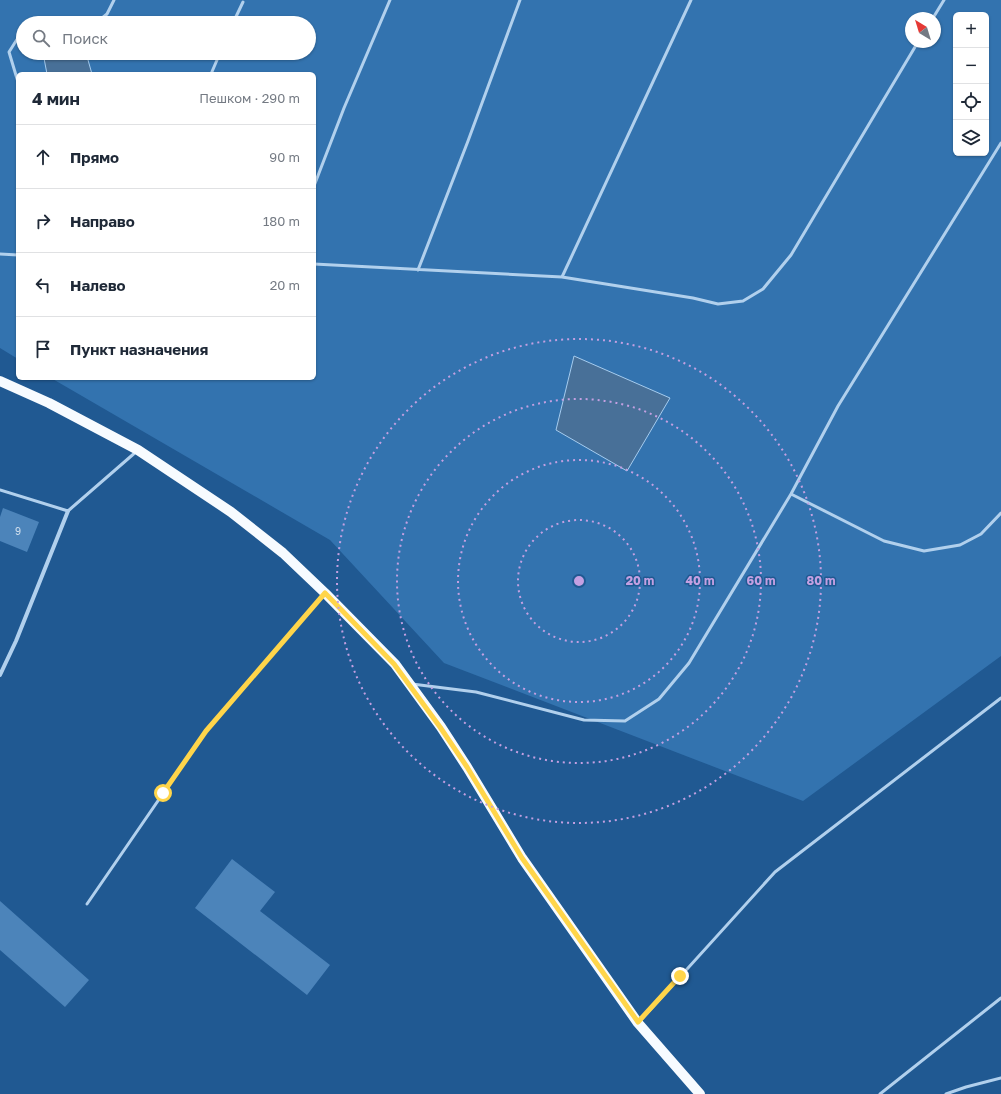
<!DOCTYPE html>
<html lang="ru">
<head>
<meta charset="utf-8">
<style>
	body { margin:0; font-family:"Golos Text",sans-serif; background:#f2f2f3; color:#1f2937 }
	.controls { position:absolute; right:12px; top:12px; display:grid; overflow:hidden; border-radius:6px; box-shadow:0 1px 3px #0004 }
	.controls button { width:36px; height:36px; display:grid; place-items:center; padding:0; border:0; border-bottom:1px solid #e0e1e3; background:#fff; color:#1f2937; font:20px sans-serif }
	.compass { position:absolute; left:905px; top:12px; width:36px; height:36px; border-radius:50%; background:#fff; box-shadow:0 1px 3px #0004; rotate:322deg }
	.stop { position:absolute; width:12px; height:12px; margin:-9px; border:3px solid #ffd54a; border-radius:50%; background:#fff }
	.stop.end { background:#ffd54a; border-color:#fff; box-shadow:0 1px 4px #0008 }
	.list { margin:0; padding:0; list-style:none }
	h2 { display:flex; justify-content:space-between; align-items:center; height:52px; margin:0; padding:0 16px; font-size:17px }
	h2 small { font-size:13px; font-weight:400; color:#747a83 }
	.list li { display:grid; grid-template-columns:26px 1fr auto; gap:12px; align-items:center; box-sizing:border-box; height:64px; padding:0 16px; border-top:1px solid #e0e1e3 }
	.list b { display:block; font-size:15px; white-space:nowrap }
	.list em { font-size:13px; font-style:normal; color:#747a83 }
	.icon { flex:none; width:22px; height:22px; fill:none; stroke:currentColor; stroke-width:2; stroke-linecap:round; stroke-linejoin:round }
	.map { position:relative; flex:none; width:1001px; height:1094px; overflow:hidden }
	.search { position:absolute; background:#fff; box-shadow:0 1px 3px #0004; left:16px; top:16px; width:300px; height:44px; display:flex; align-items:center; gap:10px; box-sizing:border-box; padding:0 14px; border-radius:22px; color:#747a83; font-size:15px }
	.panel { position:absolute; background:#fff; box-shadow:0 1px 3px #0004; left:16px; top:72px; width:300px; height:308px; border-radius:6px }
	.map>svg:first-child { display:block }
</style>
</head>
<body>
<div class="map">
<svg width="1001" height="1094" viewBox="0 0 1001 1094">
	<rect width="100%" height="100%" fill="#205992"/>
	<path fill="#3373af" fill-rule="evenodd" d="M0,0H1001V656L803,801L444,663L330,540L51,378H314V74H18V359L0,348ZM956,15H986V153H956ZM911,18H935V42H911ZM23,23H309V53H23Z"/>
	<path fill="#487098" stroke="#a5ccef" d="M43,53H86L92,74H47Z
		M574,356L670,398L627,471L556,430Z"/>
	<path fill="#4c84ba" d="M3,508L39,522L27,552L0,541V517Z
		M232,859L275,892L260,911L330,965L307,995L195,908Z
		M0,901L89,980L65,1007L0,950Z"/>
	<g fill="none" stroke-linecap="round" stroke-linejoin="round">
		<path stroke="#b1d0ed" stroke-width="3" d="M933,18L944,0
			M48,23L55,22L64,23
			M96,23L107,14L114,0
			M233,23L243,2
			M211,74L220,53
			M18,82L9,52L23,30
			M314,186L344,108L390,0
			M0,254L18,255
			M314,264L562,277L693,298L718,304L743,301L763,289L791,255L918,42
			M418,270L468,141L520,0
			M562,277L691,0
			M0,490L68,511L137,451
			M791,494L884,541L924,551L960,545L981,534L1001,513
			M412,684L476,692L584,720L625,721L659,699L689,663L791,494L838,406L1001,143
			M87,904L206,731L323,595
			M640,1021L775,872L1001,698
			M880,1094L1001,998
			M946,1094L966,1087L1001,1078"/>
		<path stroke="#b1d0ed" stroke-width="4" d="M0,675L16,641L68,511"/>
		<path stroke="#f7fbff" stroke-width="10" d="M0,381L49,403L138,450L231,512L283,553L325,593L395,664L441,727L467,767L522,858L638,1023L700,1094"/>
	</g>
	<g fill="none" stroke-linecap="round" stroke-linejoin="round">
		<path stroke="#ffd54a" stroke-width="5" d="M163,793L206,731L325,593L394,664L440,727L467,767L522,858L638,1022L680,976"/>
	</g>
	<g fill="none" stroke="#c4a0e2" stroke-width="2" stroke-dasharray="2 4">
		<circle cx="579" cy="581" r="61"/>
		<circle cx="579" cy="581" r="121"/>
		<circle cx="579" cy="581" r="182"/>
		<circle cx="579" cy="581" r="242"/>
	</g>
	<g text-anchor="middle" stroke-width="3" stroke-linejoin="round" paint-order="stroke">
		<g font-size="10" fill="#d2e0ee">
			<text x="18" y="535">9</text>
		</g>
	</g>
	<circle cx="579" cy="581" r="6" fill="#c4a0e2" stroke="#205992" stroke-width="2"/>
	<g font-size="12" text-anchor="middle" font-weight="bold" fill="#c4a0e2" stroke="#205992" stroke-width="3" stroke-linejoin="round" paint-order="stroke">
		<text x="640" y="585">20 m</text>
		<text x="700" y="585">40 m</text>
		<text x="761" y="585">60 m</text>
		<text x="821" y="585">80 m</text>
	</g>
</svg>
<div class="controls">
<button>+</button>
<button>−</button>
<button><svg class="icon" aria-label="locate" viewBox="0 0 24 24"><circle cx="12" cy="12" r="6"/><path d="M12 2v4M12 18v4M2 12h4M18 12h4"/></svg></button>
<button><svg class="icon" aria-label="layers" viewBox="0 0 24 24"><path d="M12 4l9 5-9 5-9-5zM3 14l9 5 9-5"/></svg></button>
</div>
<svg class="compass" viewBox="-18 -18 36 36"><path d="M0-13l5 13h-10z" fill="#e53935"/><path d="M0 13l5-13h-10z" fill="#747a83"/></svg>
<div class="stop" style="left:163px;top:793px"></div>
<div class="stop end" style="left:680px;top:976px"></div>
<div class="search"><svg class="icon" aria-label="search" viewBox="0 0 24 24"><circle cx="10" cy="10" r="6"/><path d="M15 15l6 6"/></svg>Поиск</div>
<section class="panel">
<h2>4 мин<small>Пешком · 290 m</small></h2>
<ul class="list">
<li><svg class="icon" aria-label="ahead" viewBox="0 0 24 24"><path d="M12 20V5M6 11l6-6 6 6"/></svg><div><b>Прямо</b></div><em>90 m</em></li>
<li><svg class="icon" aria-label="right" viewBox="0 0 24 24"><path d="M7 20v-9h11M14 6l5 5-5 5"/></svg><div><b>Направо</b></div><em>180 m</em></li>
<li><svg class="icon" aria-label="left" viewBox="0 0 24 24"><path d="M17 20v-9H6M10 6l-5 5 5 5"/></svg><div><b>Налево</b></div><em>20 m</em></li>
<li><svg class="icon" aria-label="arrive" viewBox="0 0 24 24"><path d="M6 21V4h12l-3 4 3 4H6"/></svg><div><b>Пункт назначения</b></div></li>
</ul>
</section>
</div>
</body>
</html>
